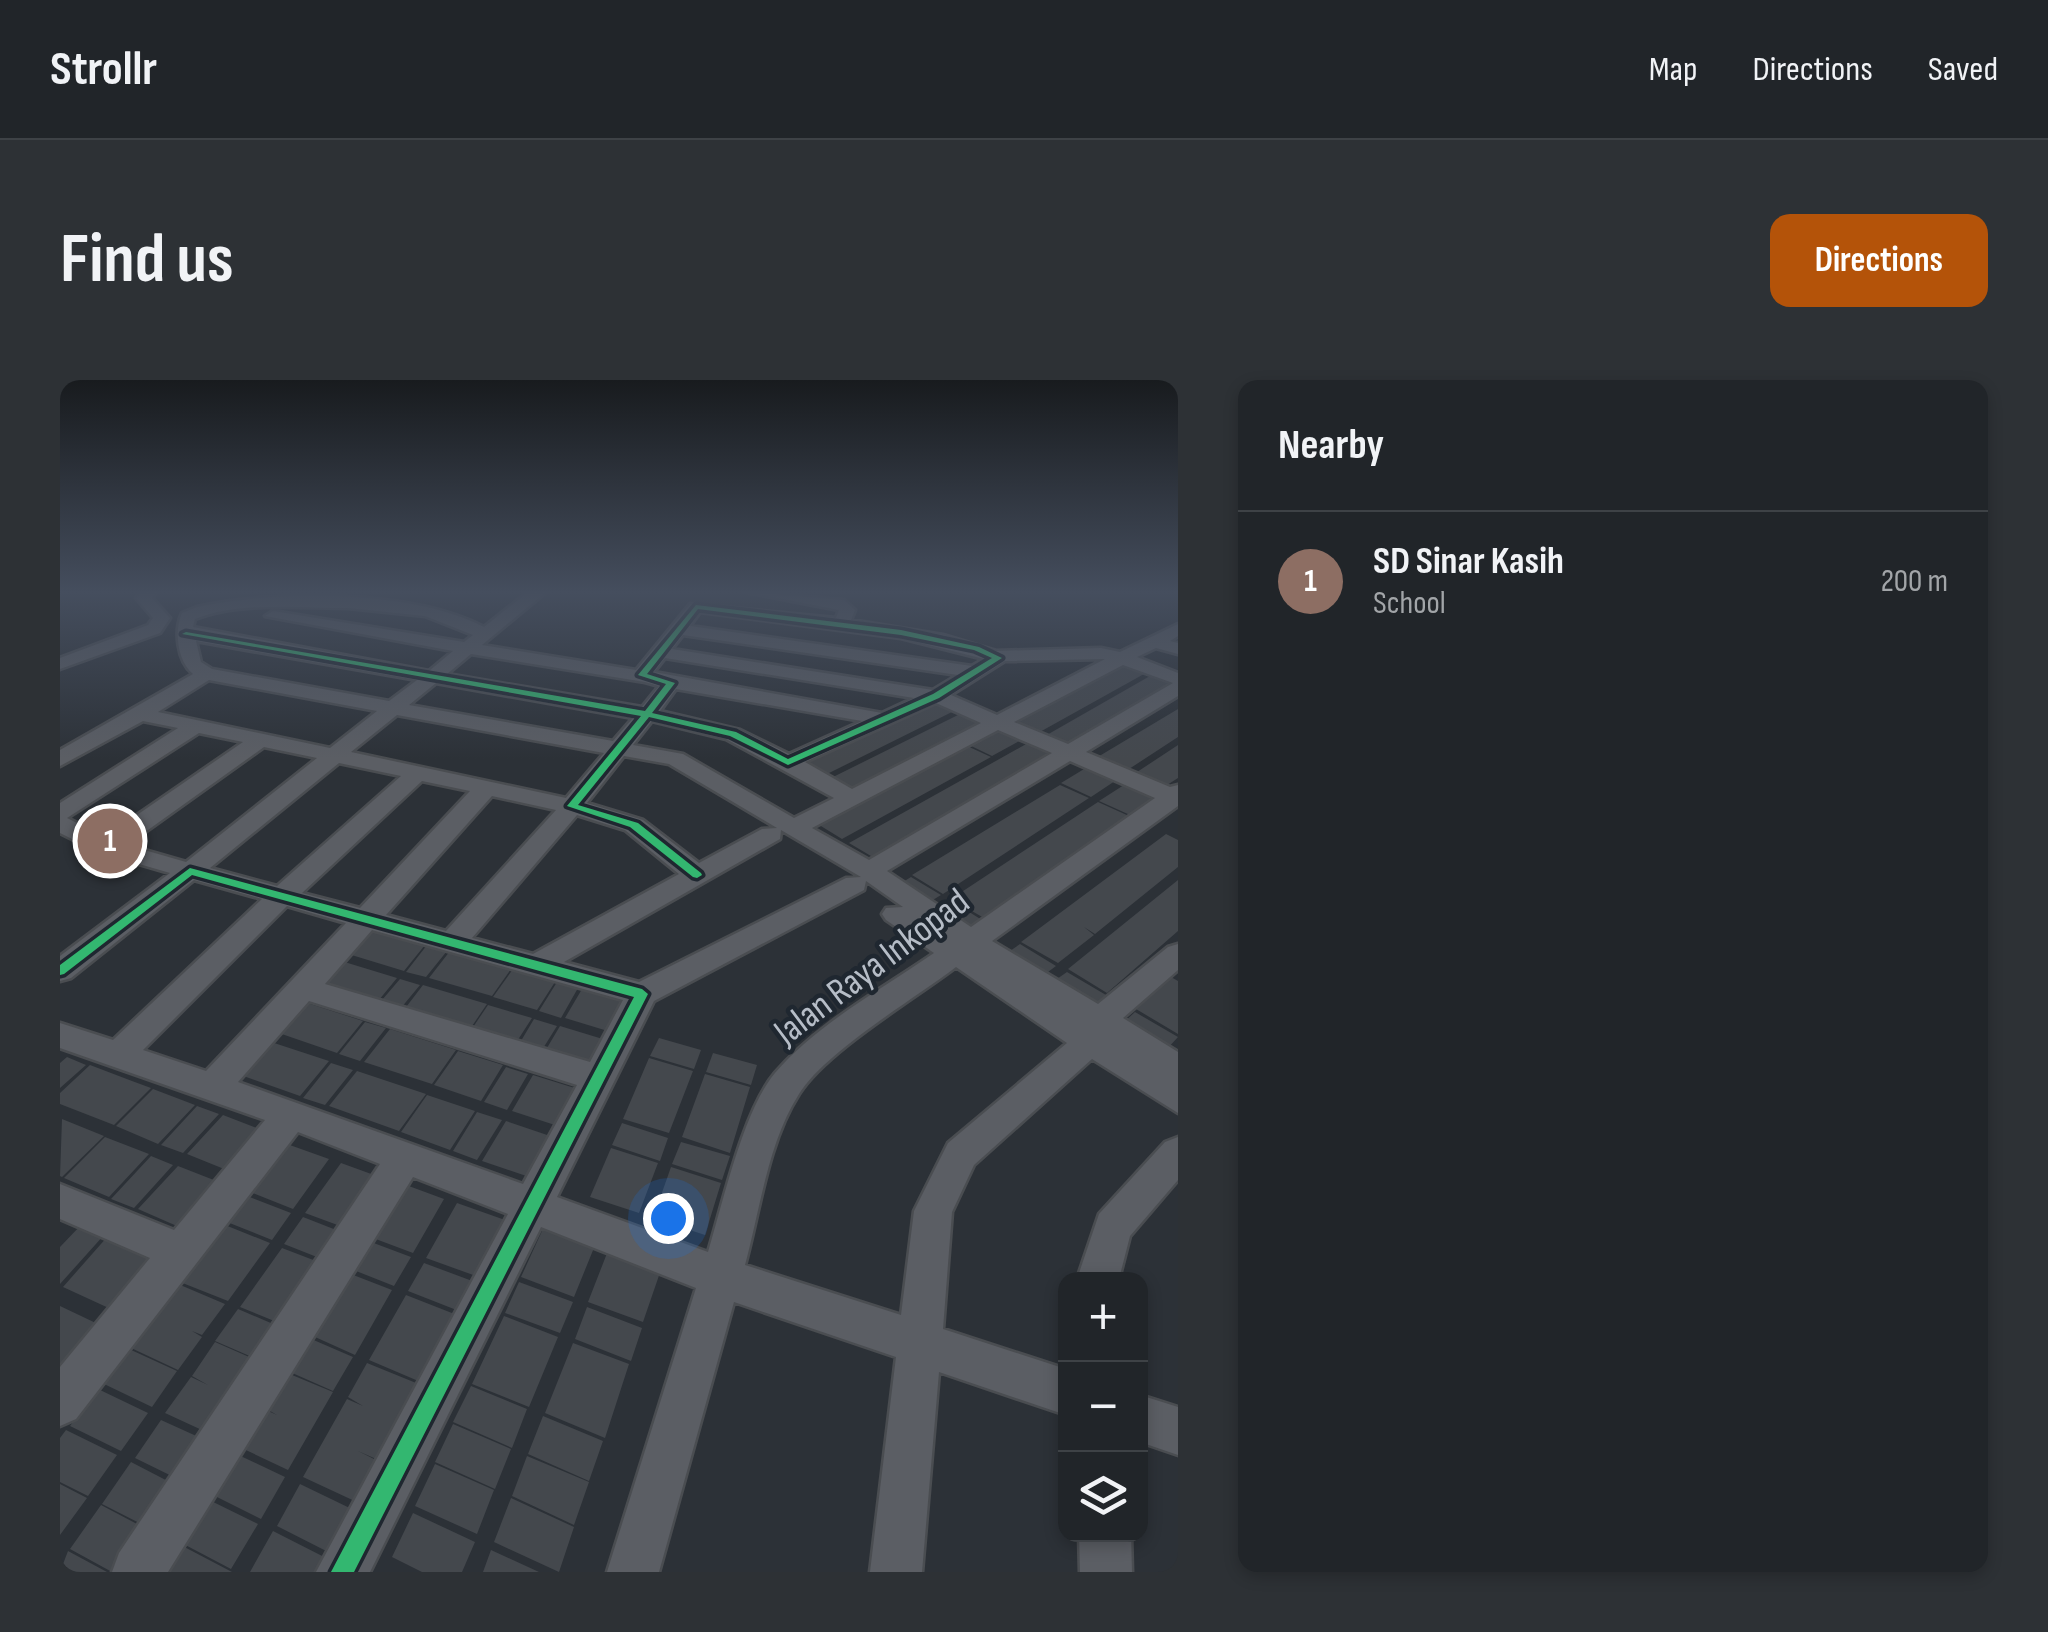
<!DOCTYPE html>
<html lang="en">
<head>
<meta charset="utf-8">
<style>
	body { margin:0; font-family:"Sofia Sans Condensed",sans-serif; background:#2d3135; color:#f1f3f6 }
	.controls { position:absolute; right:30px; bottom:30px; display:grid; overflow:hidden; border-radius:20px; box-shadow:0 5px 15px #0003 }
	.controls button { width:90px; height:90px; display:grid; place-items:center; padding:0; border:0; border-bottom:2px solid #3e4246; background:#212529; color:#f1f3f6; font:50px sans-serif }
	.you { position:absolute; left:608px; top:838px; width:35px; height:35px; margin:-25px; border:8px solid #fff; border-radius:50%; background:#1a73e8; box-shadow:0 0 0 15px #1a73e833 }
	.badge { display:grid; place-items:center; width:65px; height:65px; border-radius:50%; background:#b45309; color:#fff; font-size:32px; font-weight:700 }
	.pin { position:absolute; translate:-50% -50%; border:5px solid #fff; box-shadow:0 2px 10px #0006 }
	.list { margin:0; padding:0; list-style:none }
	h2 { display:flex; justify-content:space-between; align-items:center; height:130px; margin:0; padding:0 40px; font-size:42px }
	h2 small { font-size:32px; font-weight:400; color:#a2a5a8 }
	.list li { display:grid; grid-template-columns:65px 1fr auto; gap:30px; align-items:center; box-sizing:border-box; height:140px; padding:0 40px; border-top:2px solid #3e4246 }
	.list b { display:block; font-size:38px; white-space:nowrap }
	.list p { margin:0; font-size:32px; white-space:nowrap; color:#a2a5a8 }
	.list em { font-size:32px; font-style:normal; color:#a2a5a8 }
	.icon { flex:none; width:55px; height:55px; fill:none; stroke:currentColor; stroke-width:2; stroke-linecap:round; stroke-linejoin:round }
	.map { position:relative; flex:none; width:1118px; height:1192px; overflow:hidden; border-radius:20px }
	header { display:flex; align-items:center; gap:60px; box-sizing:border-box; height:140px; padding:0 50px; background:#212529; border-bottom:2px solid #3e4246 }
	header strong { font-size:48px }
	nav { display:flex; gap:55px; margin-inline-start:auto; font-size:35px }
	.intro { display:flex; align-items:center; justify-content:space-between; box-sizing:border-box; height:240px; padding:0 60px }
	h1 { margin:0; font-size:70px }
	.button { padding:25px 45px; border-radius:20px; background:#b45309; color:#fff; font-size:35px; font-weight:700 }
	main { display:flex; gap:60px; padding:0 60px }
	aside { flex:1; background:#212529; border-radius:20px; box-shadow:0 5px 15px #0003 }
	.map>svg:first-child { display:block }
</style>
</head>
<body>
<header>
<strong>Strollr</strong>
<nav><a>Map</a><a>Directions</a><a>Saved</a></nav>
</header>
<div class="intro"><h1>Find us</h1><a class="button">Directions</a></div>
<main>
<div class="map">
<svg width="1118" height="1192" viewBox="0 0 1118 1192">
	<rect width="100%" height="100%" fill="#2c3137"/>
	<path fill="#44484d" d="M1059,285L1084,294L978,353L952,342Z
		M1090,296L1116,305L1011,367L985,356Z
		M875,319L898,329L759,398L736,385Z
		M1118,329V357L1066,391L1036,378Z
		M904,332L928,342L790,414L765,401Z
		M935,349L961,360L932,376L907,364Z
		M968,363L994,375L816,479L789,463Z
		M905,365L931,377L782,459L756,443Z
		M1118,365V398L1104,407L1074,394Z
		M1029,386L1058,399L1031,417L1001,403Z
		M1067,403L1097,416L1070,435L1039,421Z
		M1000,405L1029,418L883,514L852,495Z
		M1038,422L1069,436L924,538L891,519Z
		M1106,454L1118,460V487L1035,554L1024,547L1034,555L998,583L961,562Z
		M851,497L881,515L868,523L838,505Z
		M1118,500V551L1047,613L1008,589Z
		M890,520L922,540L909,548L877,529Z
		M308,548L365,565L344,591L285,573Z
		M960,564L996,586L984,595L947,573Z
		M367,565L387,571L366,597L346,592Z
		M390,571L451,589L432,616L369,598Z
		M278,580L337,598L314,626L253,607Z
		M453,589L495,602L477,630L433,617Z
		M1007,592L1046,615L1033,626L994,601Z
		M1111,597L1118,601V654L1076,629Z
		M340,599L360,605L336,634L316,627Z
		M497,602L518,608L501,638L479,631Z
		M363,605L427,624L406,655L340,635Z
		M522,609L567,622L551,652L505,638Z
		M241,621L303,641L277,673L213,651Z
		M428,625L472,638L452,669L407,656Z
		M1075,632L1118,657L1107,669L1063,643Z
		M474,639L497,646L477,678L455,671Z
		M305,642L326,648L300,681L279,674Z
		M500,646L546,660L529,693L481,678Z
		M330,649L396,670L372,704L304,682Z
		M599,658L641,670L634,689L590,676Z
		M205,660L269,681L240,716L175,693Z
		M398,671L443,685L421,721L374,705Z
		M653,673L697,685L691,705L646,692Z
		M7,677L26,685L0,708V683Z
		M589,678L633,691L609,753L563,739Z
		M271,683L293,690L265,725L243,718Z
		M30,685L72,701L91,708L54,745L0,724V713Z
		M446,687L468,694L447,730L424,722Z
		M297,691L366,714L339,751L269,726Z
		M645,694L690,707L670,773L622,757Z
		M473,695L521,710L501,747L452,731Z
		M93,709L135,725L98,764L56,746Z
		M367,715L415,731L390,770L341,752Z
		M137,726L159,734L123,773L101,765Z
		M417,732L442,740L417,780L393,771Z
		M163,735L207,752L174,793L127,774Z
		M2,739L44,756L2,797L0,796Z
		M446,741L496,758L475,799L422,781Z
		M562,743L608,758L600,781L552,765Z
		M45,757L89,774L49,817L4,798Z
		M621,762L670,776L662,800L612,784Z
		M227,764L269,779L233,829L190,812Z
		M551,768L598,783L579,833L530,817Z
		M91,776L113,785L74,828L51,819Z
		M281,783L325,799L291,850L245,833Z
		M118,786L164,804L126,850L78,829Z
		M611,787L661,803L645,855L593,838Z
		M338,802L384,819L353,873L305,855Z
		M187,816L231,833L212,860L167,842Z
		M397,823L445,840L416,896L366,878Z
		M243,837L289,855L272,883L224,864Z
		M487,840L538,858L514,917L461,897Z
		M21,845L44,855L0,904V867Z
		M165,845L210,863L168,921L120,902Z
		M48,856L97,877L53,930L3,907Z
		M303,859L351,877L334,906L286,887Z
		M551,863L604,881L583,942L528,922Z
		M222,868L269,886L229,947L180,927Z
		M364,883L415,902L399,931L348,911Z
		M283,891L332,910L295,975L244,952Z
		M459,902L513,922L500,953L445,933Z
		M118,904L165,924L142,955L132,951L142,957L118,990L69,967Z
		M346,915L397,935L363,1003L309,980Z
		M0,926L40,945L0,993Z
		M527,927L582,948L571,981L515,959Z
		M178,929L227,950L206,983L155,961Z
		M444,936L498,957L469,1027L412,1004Z
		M242,955L293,977L273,1011L221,988Z
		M155,962L205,984L157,1057L105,1033L131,997L148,1005L132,996Z
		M513,963L569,984L545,1058L485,1033Z
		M69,969L117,991L92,1027L42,1003Z
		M307,983L361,1005L323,1082L298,1071L322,1083L301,1124L243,1097L287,1019L303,1026L288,1017Z
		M220,990L273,1012L228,1090L173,1064L197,1026L217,1035L198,1024Z
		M411,1006L467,1029L452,1068L393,1042Z
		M38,1009L88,1033L61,1071L10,1046Z
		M483,1036L543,1061L529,1101L468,1074Z
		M101,1040L154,1064L128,1104L75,1078Z
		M393,1044L451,1069L435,1109L375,1082Z
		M6,1050L57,1075L28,1116L0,1102V1058Z
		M170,1071L225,1097L201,1139L145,1111Z
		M467,1076L529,1102L514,1145L452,1116Z
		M71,1082L125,1110L97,1152L42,1124Z
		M375,1084L434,1110L417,1154L355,1126Z
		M0,1104L27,1118L0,1155Z
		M240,1104L298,1132L276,1176L217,1146Z
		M141,1116L198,1144L171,1189L114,1159Z
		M451,1118L514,1147L499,1192L434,1162Z
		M41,1125L96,1154L71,1192H52L10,1169Z
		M353,1133L415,1162L402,1192H362L332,1177Z
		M213,1151L272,1181L267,1192H190Z
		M113,1161L172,1192H93Z
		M431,1170L479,1192H423Z
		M8,1171L47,1192H0Z"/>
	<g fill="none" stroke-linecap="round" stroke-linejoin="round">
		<defs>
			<path id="street" d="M81,212H97L92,218L110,238L100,253L0,289V278L88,245L93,238L76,218Z
				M468,212H486L422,265L576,290L630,224L776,238L779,230L686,212L784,220L795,230L791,240L883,255L936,271L1041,268L1060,272L1118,244V256L1110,261L1118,263V274L1096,268L1077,277L1118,293V316L1026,372L1110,407L1118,405V426L932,561L1038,624L1108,567L1118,564V590L1063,638L1118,672V733L1032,679L914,785L892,832L883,949L1006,989V1035L879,992L862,1192H810L836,977L674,922L599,1192H547L636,908L481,847L310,1192H256L448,834L353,797L108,1192H52L59,1173L320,784L238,752L16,1039L0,1046V987L90,878L0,839V804L114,850L205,740L0,668V643L53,660L202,519L134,500L11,598L0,601V576L110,493L38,472L0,453V423L118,348L83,341L0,386V370L133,294C117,281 114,250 122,233L137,227C217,210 351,209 424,247ZM288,228L365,236L413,255L404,262L213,231L205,236L393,271L369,291L133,247L135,239C179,221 242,228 288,228ZM640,232L841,258L924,279L912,286L630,246ZM623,255L898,295L873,310L612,269ZM136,261L357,300L329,321L152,289L141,282ZM411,274L585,302L599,306L582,327L387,294ZM605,278L854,318L822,333L594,292ZM1045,279L937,335L891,315L945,281ZM1063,285L1113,303L1008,364L954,342ZM149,300L317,331L270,368L98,332ZM376,303L573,338L553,361L349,325ZM616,309L802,341L729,374L680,350L600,331ZM876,323L921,343L792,409L745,382ZM337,335L544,373L506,418L291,372ZM592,341L666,359L774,418L734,438L623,374L573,365ZM938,350L992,373L809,480L752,448ZM139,353L183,362L45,457L7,438ZM204,367L257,378L126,482L67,465ZM564,376L609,384L717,448L702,449L639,483L583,440L527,423ZM1010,381L1095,418L911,547L827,491ZM279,383L341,396L217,506L150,488ZM362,401L410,411L300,528L242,513ZM432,416L496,430L386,551L326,535ZM517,435L565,450L619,494L473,574L412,558ZM721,450L801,497L786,498L579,602L504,582L720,459ZM806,501L843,527L826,528L822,534L826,540L874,573C822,609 757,644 715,693C683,731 663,823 648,872L497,817L594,621L804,510ZM227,526L286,543L146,691L83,670ZM312,550L563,620L530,682L265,604ZM896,587L1007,663L888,763L854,831L841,935L685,885C700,830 708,762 739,714C765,672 854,619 896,587ZM249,621L517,705L463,804L178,702Z
				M1118,757V800L1070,856L1059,899H1017L1039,834L1105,762Z
				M1080,1015L1118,1027V1075L1080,1062Z
				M1019,1154H1071L1072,1192H1020Z"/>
		</defs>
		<use href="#street" stroke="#4a4d51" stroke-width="5"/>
		<use href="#street" fill="#5b5e64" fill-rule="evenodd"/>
		<defs>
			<path id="cycleway" d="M636,225L841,250L919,267L942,278L879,318L728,385L670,356L589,337L518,425L578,443L641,493L642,495L637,498L633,497L570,447L507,426L581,336L122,254L126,252L585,331L606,304L578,295ZM638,229L841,255L914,270L932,278L873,314L728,379L676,352L592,333L615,303L587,294Z
				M130,488L582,609L588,614L294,1192H271L574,617L132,495L4,594L0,595V585Z"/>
		</defs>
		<use href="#cycleway" stroke="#1f2730" stroke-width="7"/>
		<use href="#cycleway" fill="#33b770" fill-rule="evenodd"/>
	</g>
	<linearGradient id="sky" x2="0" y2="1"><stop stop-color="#181b1e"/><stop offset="0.56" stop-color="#454e5e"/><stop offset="1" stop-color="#454e5e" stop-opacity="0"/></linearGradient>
	<rect width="1118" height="379" fill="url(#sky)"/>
	<g text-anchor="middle" stroke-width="9" stroke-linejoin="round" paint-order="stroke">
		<g font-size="38" fill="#b6bdc7" stroke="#1f2730">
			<text transform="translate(811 586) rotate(-37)" y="13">Jalan Raya Inkopad</text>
		</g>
	</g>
</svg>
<div class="controls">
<button>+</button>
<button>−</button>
<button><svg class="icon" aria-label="layers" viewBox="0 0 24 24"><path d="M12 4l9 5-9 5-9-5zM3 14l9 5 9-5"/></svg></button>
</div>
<div class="you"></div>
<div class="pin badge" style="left:50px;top:461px;background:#8d6e63">1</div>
</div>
<aside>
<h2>Nearby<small></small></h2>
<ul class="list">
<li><span class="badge" style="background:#8d6e63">1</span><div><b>SD Sinar Kasih</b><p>School</p></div><em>200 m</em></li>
</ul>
</aside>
</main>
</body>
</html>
